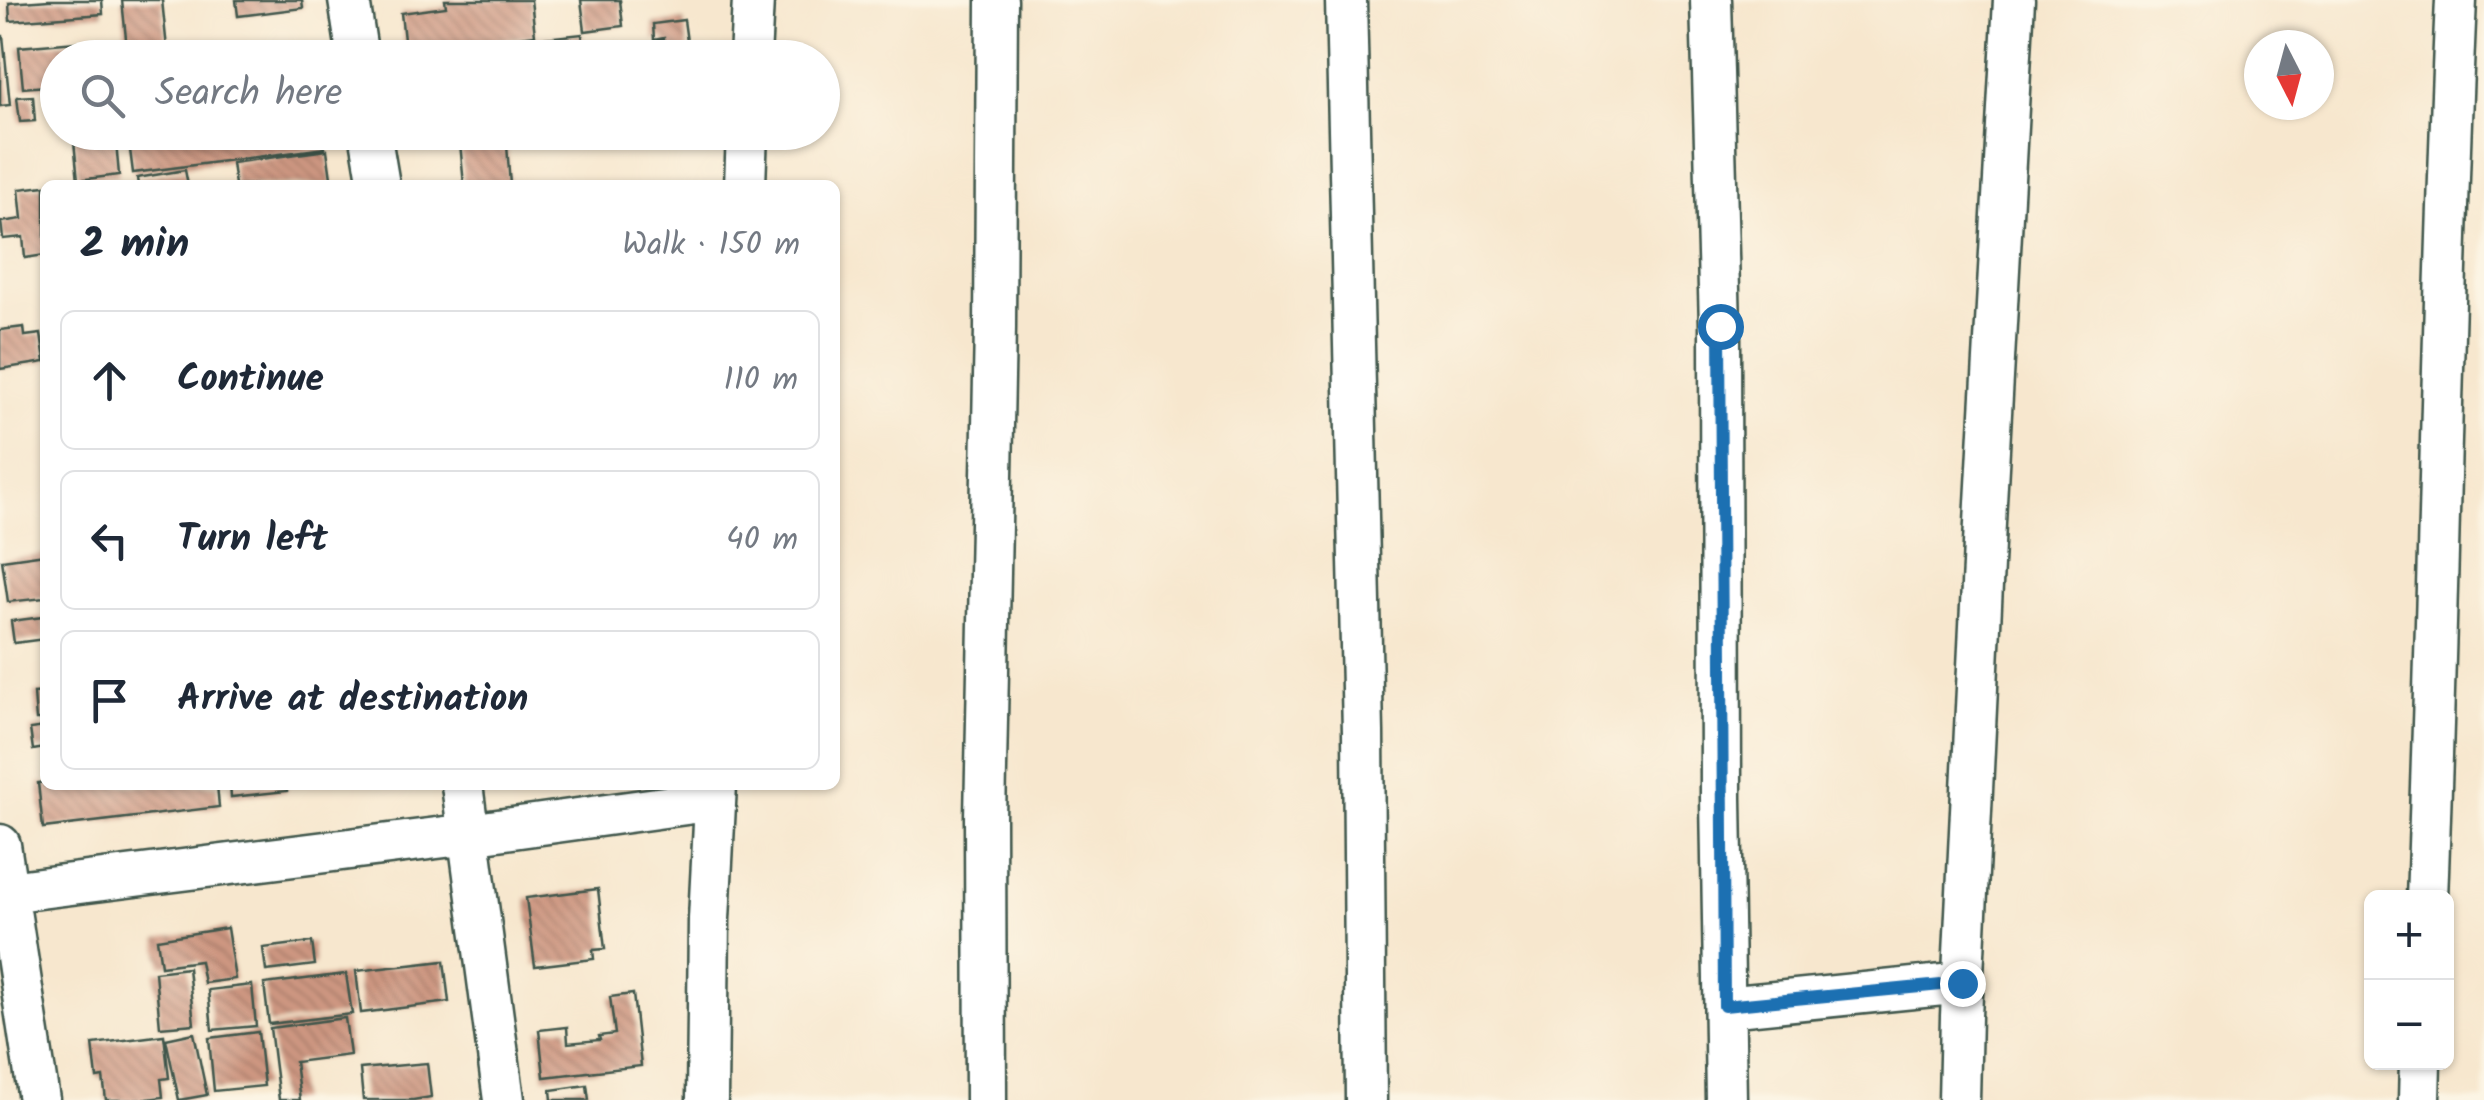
<!DOCTYPE html>
<html lang="en">
<head>
<meta charset="utf-8">
<style>
	body { margin:0; font-family:Kalam,sans-serif; background:#f6f6f7; color:#1f2937 }
	.controls { position:absolute; right:30px; bottom:30px; display:grid; overflow:hidden; border-radius:15px; box-shadow:0 2px 8px #0004 }
	.controls button { width:90px; height:90px; display:grid; place-items:center; padding:0; border:0; border-bottom:2px solid #e0e1e3; background:#fff; color:#1f2937; font:50px sans-serif }
	.compass { position:absolute; left:2244px; top:30px; width:90px; height:90px; border-radius:50%; background:#fff; box-shadow:0 2px 8px #0004; rotate:174deg }
	.stop { position:absolute; width:30px; height:30px; margin:-22px; border:8px solid #1f6fb2; border-radius:50%; background:#fff }
	.stop.end { background:#1f6fb2; border-color:#fff; box-shadow:0 2px 10px #0008 }
	.list { margin:0; padding:0; list-style:none }
	h2 { display:flex; justify-content:space-between; align-items:center; height:130px; margin:0; padding:0 40px; font-size:42px }
	h2 small { font-size:32px; font-weight:400; color:#747a83 }
	.list li { display:grid; grid-template-columns:65px 1fr auto; gap:30px; align-items:center; box-sizing:border-box; height:140px; margin:0 20px 20px; padding:0 20px; border:2px solid #e0e1e3; border-radius:15px }
	.list b { display:block; font-size:38px; white-space:nowrap }
	.list em { font-size:32px; font-style:normal; color:#747a83 }
	.icon { flex:none; width:55px; height:55px; fill:none; stroke:currentColor; stroke-width:2; stroke-linecap:round; stroke-linejoin:round }
	.map { position:relative; flex:none; width:2484px; height:1100px; overflow:hidden }
	.search { position:absolute; background:#fff; box-shadow:0 2px 8px #0004; left:40px; top:40px; width:800px; height:110px; display:flex; align-items:center; gap:25px; box-sizing:border-box; padding:0 35px; border-radius:55px; color:#747a83; font-size:38px }
	.panel { position:absolute; background:#fff; box-shadow:0 2px 8px #0004; left:40px; top:180px; width:800px; height:610px; border-radius:15px }
	.map>svg:first-child { display:block }
</style>
</head>
<body>
<div class="map">
<svg width="2484" height="1100" viewBox="0 0 2484 1100">
	<defs>
		<pattern id="building-back-hatch" width="6" height="6" patternUnits="userSpaceOnUse" patternTransform="scale(2.5)"><rect width="6" height="6" fill="#ce9781"/><path d="M-1 5l2 2M0 0l6 6M5-1l2 2" fill="none" stroke="#a77c6a"/></pattern>
	</defs>
	<rect width="100%" height="100%" fill="#fcf5e5"/>
	<filter id="ink" filterUnits="userSpaceOnUse"><feTurbulence type="fractalNoise" baseFrequency=".01" numOctaves="2"/><feDisplacementMap in="SourceGraphic" scale="20" xChannelSelector="R" yChannelSelector="G"/><feConvolveMatrix kernelMatrix="1 2 1 2 8 2 1 2 1" color-interpolation-filters="sRGB"/></filter>
	<filter id="wash" filterUnits="userSpaceOnUse"><feTurbulence type="fractalNoise" baseFrequency=".0048" numOctaves="4" result="noise"/><feDisplacementMap in="SourceGraphic" scale="40" xChannelSelector="R" yChannelSelector="G"/><feGaussianBlur stdDeviation="2.25" result="paint"/><feColorMatrix in="noise" values="0 0 0 0 0 0 0 0 0 0 0 0 0 0 0 0 0 1.4 0 .05"/><feComposite in="paint" operator="in"/></filter>
	<g filter="url(#wash)">
		<rect width="100%" height="100%" fill="#f7e7ce"/>
		<g id="blocks">
			<path fill="url(#building-back-hatch)" d="M49,0H102L103,14L10,21L9,3Z
				M122,0H162L168,58H128Z
				M236,0H302L303,8L238,16Z
				M445,0H531L535,35L443,48L444,58H406L401,13L446,7Z
				M581,0H620L623,26L585,31Z
				M684,20L688,49L665,52L664,38L654,40L653,24Z
				M582,34L585,58H500L498,43Z
				M0,36H3L10,105L0,106Z
				M99,40L100,58H58V85L23,88L19,47Z
				M33,96L35,121L20,122L17,97Z
				M73,132H115L119,175L78,180Z
				M142,132H322L325,148L133,173L128,134Z
				M459,132H506L510,185H464Z
				M327,150L332,185H235L232,163Z
				M185,170L188,185H138L137,178Z
				M45,186V255L25,258L23,237L3,239L1,222L22,219L19,189Z
				M24,327L25,336L41,334L45,362L0,369V330Z
				M45,554V598L8,602L2,560Z
				M43,617L45,639L14,643L11,621Z
				M45,692V720H36L34,693Z
				M45,727V748L33,750L30,729Z
				M45,782V785H217L219,807L43,828L38,783Z
				M230,785H287V791L231,797Z
				M598,889L605,949L593,950L594,959L535,966L526,898Z
				M227,928L235,979L204,983L200,961L161,966L157,939Z
				M312,942L315,965L266,971L263,948Z
				M444,961L449,1002L361,1013L356,971Z
				M188,968L194,1024L160,1027L155,972Z
				M346,974L352,1014L269,1024L264,984Z
				M252,985L256,1026L212,1030L208,990Z
				M633,994L641,1066L544,1077L539,1030L567,1027L568,1043L600,1040L599,1036L615,1034L610,997Z
				M345,1018L350,1055L295,1062L300,1100H279L270,1028Z
				M258,1032L264,1086L214,1091L209,1038Z
				M194,1033L207,1095L179,1100L166,1039Z
				M164,1035L169,1078L161,1079L163,1097L140,1100H106L103,1077L97,1078L93,1044Z
				M427,1063L431,1097L413,1100H363L360,1069Z
				M587,1085L589,1100H552L551,1090Z"/>
		</g>
	</g>
	<g filter="url(#ink)">
		<use href="#blocks" fill-opacity="0" stroke="#3f564b" stroke-width="2.5"/>
		<g fill="none" stroke-linecap="round" stroke-linejoin="round">
			<defs>
				<path id="street" d="M349,0L358,58
					M1346,0L1363,732L1366,1100
					M1711,0L1720,326L1721,798L1726,1100
					M750,58L753,0
					M370,132L379,185
					M745,185L747,132
					M462,785L504,1100
					M0,845L39,1100
					M0,893L469,834L715,800
					M2427,898C2439,598 2442,299 2456,0
					M1725,1007L1963,983
					M707,1100L709,919L716,785
					M986,1100L985,818L995,328L997,0
					M1959,1100L1961,1016L1986,503L2014,0
					M2419,1100L2420,1062"/>
			</defs>
			<use href="#street" stroke="#3f564b" stroke-width="45"/>
			<use href="#street" stroke="#fff" stroke-width="40"/>
		</g>
	</g>
	<g fill="none" stroke-linecap="round" stroke-linejoin="round" filter="url(#ink)">
		<path stroke="#1f6fb2" stroke-width="12" d="M1720,326L1724,1006L1962,983"/>
	</g>
</svg>
<div class="controls">
<button>+</button>
<button>−</button>
</div>
<svg class="compass" viewBox="-18 -18 36 36"><path d="M0-13l5 13h-10z" fill="#e53935"/><path d="M0 13l5-13h-10z" fill="#747a83"/></svg>
<div class="stop" style="left:1720px;top:326px"></div>
<div class="stop end" style="left:1962px;top:983px"></div>
<div class="search"><svg class="icon" aria-label="search" viewBox="0 0 24 24"><circle cx="10" cy="10" r="6"/><path d="M15 15l6 6"/></svg>Search here</div>
<section class="panel">
<h2>2 min<small>Walk · 150 m</small></h2>
<ul class="list">
<li><svg class="icon" aria-label="ahead" viewBox="0 0 24 24"><path d="M12 20V5M6 11l6-6 6 6"/></svg><div><b>Continue</b></div><em>110 m</em></li>
<li><svg class="icon" aria-label="left" viewBox="0 0 24 24"><path d="M17 20v-9H6M10 6l-5 5 5 5"/></svg><div><b>Turn left</b></div><em>40 m</em></li>
<li><svg class="icon" aria-label="arrive" viewBox="0 0 24 24"><path d="M6 21V4h12l-3 4 3 4H6"/></svg><div><b>Arrive at destination</b></div></li>
</ul>
</section>
</div>
</body>
</html>
